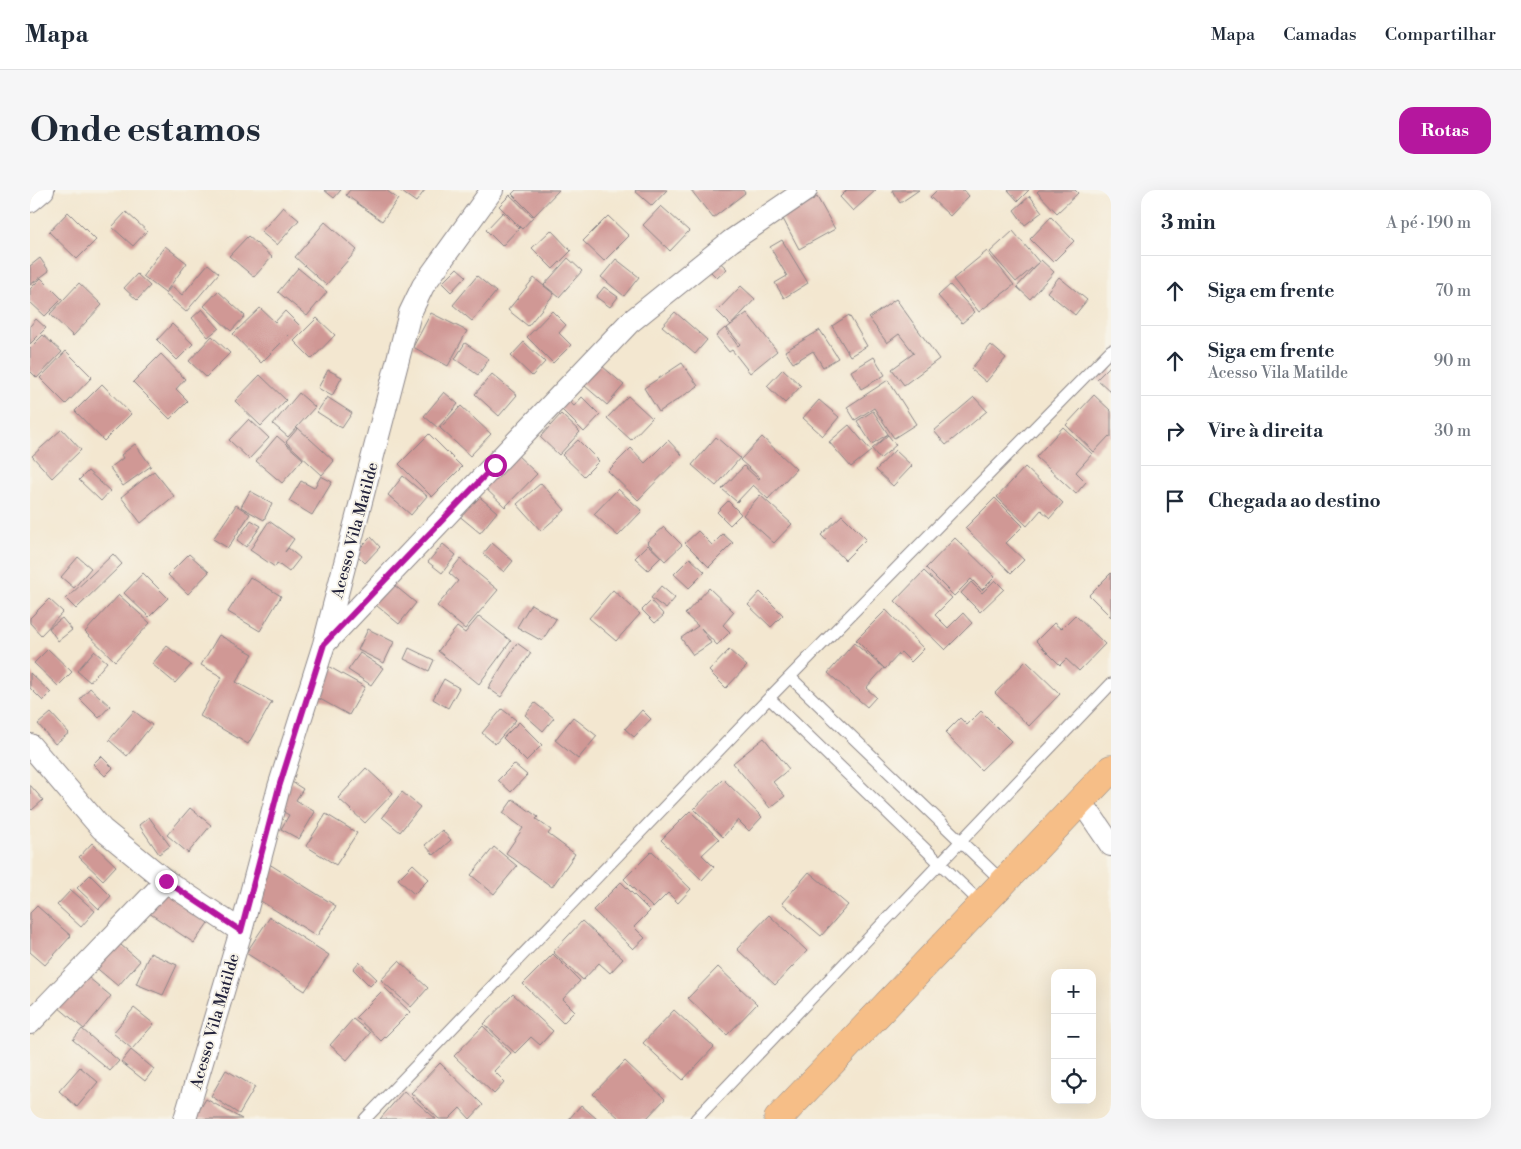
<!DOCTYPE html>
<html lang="pt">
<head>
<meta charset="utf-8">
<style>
	body { margin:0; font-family:"Libre Bodoni",serif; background:#f6f6f7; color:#1f2937 }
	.controls { position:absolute; right:15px; bottom:15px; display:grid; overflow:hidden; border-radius:10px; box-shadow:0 5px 20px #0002 }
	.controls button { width:45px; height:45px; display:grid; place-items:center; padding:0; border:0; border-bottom:1px solid #e0e1e3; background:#fff; color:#1f2937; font:25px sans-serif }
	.stop { position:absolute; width:15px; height:15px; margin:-11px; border:4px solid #b5179e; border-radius:50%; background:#fff }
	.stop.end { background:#b5179e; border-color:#fff; box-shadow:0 1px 5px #0008 }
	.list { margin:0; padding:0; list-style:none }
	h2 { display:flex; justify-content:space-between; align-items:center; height:65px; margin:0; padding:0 20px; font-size:21px }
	h2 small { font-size:16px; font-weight:400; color:#747a83 }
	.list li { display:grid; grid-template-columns:32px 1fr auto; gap:15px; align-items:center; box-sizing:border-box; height:70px; padding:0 20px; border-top:1px solid #e0e1e3 }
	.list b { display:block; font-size:19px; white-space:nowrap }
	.list p { margin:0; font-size:16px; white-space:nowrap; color:#747a83 }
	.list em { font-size:16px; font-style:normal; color:#747a83 }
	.icon { flex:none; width:28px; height:28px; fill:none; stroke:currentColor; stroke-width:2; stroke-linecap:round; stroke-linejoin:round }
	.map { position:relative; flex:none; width:1081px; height:929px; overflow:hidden; border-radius:15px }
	header { display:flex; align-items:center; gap:30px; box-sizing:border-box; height:70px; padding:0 25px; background:#fff; border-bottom:1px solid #e0e1e3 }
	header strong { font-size:24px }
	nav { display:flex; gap:28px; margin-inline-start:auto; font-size:18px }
	.intro { display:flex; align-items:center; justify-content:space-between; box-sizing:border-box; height:120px; padding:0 30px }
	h1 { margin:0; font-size:35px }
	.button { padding:12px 22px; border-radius:15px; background:#b5179e; color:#fff; font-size:18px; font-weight:700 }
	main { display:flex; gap:30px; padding:0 30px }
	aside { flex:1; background:#fff; border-radius:15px; box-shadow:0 5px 20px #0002 }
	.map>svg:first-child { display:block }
</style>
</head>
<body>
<header>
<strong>Mapa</strong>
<nav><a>Mapa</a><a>Camadas</a><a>Compartilhar</a></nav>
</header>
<div class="intro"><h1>Onde estamos</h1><a class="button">Rotas</a></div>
<main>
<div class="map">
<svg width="1081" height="929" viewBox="0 0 1081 929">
	<rect width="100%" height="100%" fill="#f7f3e8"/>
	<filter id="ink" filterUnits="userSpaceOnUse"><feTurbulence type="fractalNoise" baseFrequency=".02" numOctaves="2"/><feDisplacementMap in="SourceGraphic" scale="10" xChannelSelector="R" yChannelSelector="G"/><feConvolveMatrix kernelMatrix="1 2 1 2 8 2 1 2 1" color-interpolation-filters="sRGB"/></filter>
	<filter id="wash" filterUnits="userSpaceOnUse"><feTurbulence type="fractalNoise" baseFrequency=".0096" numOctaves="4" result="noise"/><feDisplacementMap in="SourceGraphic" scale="20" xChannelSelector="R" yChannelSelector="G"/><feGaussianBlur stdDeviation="1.12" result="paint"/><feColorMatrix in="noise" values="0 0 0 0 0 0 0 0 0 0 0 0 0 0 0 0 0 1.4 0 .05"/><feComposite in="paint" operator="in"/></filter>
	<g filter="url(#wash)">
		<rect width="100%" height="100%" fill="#f3e7d0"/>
		<g id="blocks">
			<path fill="#d09895" d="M294,0H311L304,8Z
				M320,0H356L368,9L352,31L316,5Z
				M369,0H395L386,12Z
				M486,0H529L504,26L482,4Z
				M606,0H637L622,16L605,1Z
				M661,0H713L715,3L683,28Z
				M817,0H846L823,21L810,7Z
				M862,0H889L870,13Z
				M907,0H934L939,6L920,26L900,7Z
				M978,0H999L988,11Z
				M1009,0H1045L1048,3L1027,23L1007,2Z
				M480,5L503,27L492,39L469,16Z
				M1000,6L1012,22L995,35L984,20Z
				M787,7L805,39L769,59L752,27Z
				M631,16L659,41L640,61L613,35Z
				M253,17L269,30L247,55L231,42Z
				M38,22L66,50L47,69L19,42Z
				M96,22L117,41L103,56L82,37Z
				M473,22L489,38L472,56L456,40Z
				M578,26L599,46L574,71L553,51Z
				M1021,27L1044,51L1023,72L1000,49Z
				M295,32L327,60L296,95L265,67Z
				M521,40L541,61L523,79L502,58Z
				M983,41L1009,72L986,92L960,62Z
				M218,46L242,67L224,87L199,66Z
				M752,50L778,93L754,108L745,93L757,86L740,57Z
				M135,56L157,73L135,103L113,86Z
				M957,61L984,95L949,122L923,89Z
				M682,65L697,79L687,88L673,74Z
				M10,68L19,81L0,95V76Z
				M538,68L552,81L529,107L514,95Z
				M586,69L609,87L594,106L571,87Z
				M1011,70L1024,82L1000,109L987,97Z
				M178,74L189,83L156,122L135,104L142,96L152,105Z
				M268,78L297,102L277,126L248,102Z
				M427,78L436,86L421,102L412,93Z
				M107,84L120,96L107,110L94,98Z
				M447,86L466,102L442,131L423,115Z
				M1029,87L1057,110L1045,125L1017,102Z
				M11,88L32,109L15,126L0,112V99Z
				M504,88L524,104L498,136L478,120Z
				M49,93L72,115L43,146L20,124Z
				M920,95L945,122L932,133L908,106Z
				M711,96L725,109L701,135L687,121Z
				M574,97L588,107L580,117L566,107Z
				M188,101L215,126L201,141L174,116Z
				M866,109L909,169L874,195L862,179L884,163L869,144L857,153L839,128Z
				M230,118L245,132L255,121L269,135L231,173L203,144Z
				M172,119L189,138L178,147L162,128Z
				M522,121L536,135L529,143L541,155L523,173L497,147Z
				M645,122L677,150L665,164L632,136Z
				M401,123L437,141L418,176L383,157Z
				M717,123L747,161L720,183L702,160L699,162L686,146L695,138L708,156L710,154L697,138Z
				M819,125L837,156L820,166L802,136Z
				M287,128L305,145L282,169L264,151Z
				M6,129L16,138L0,154V136Z
				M142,134L163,154L147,170L127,150Z
				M790,140L808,168L793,177L783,161L763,173L755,161Z
				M13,145L32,162L7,188L0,181V158Z
				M182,146L200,163L176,187L159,171Z
				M494,152L515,172L502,186L481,166Z
				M435,153L459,169L448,185L425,169Z
				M961,155L976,168L956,192L941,179Z
				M36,161L62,187L36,214L10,188Z
				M131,164L155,189L146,199L158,211L140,229L103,192Z
				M844,167L855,185L831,199L821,181Z
				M565,170L594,195L577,215L548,190Z
				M652,173L668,196L629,222L614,198Z
				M1081,175V202L1067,189Z
				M753,179L771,196L755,213L737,196Z
				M298,180L312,187L302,206L288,198Z
				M462,184L487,205L469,226L445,204Z
				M230,185L256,210L231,236L205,211Z
				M858,190L886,234L864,248L844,218L825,230L817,217Z
				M72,194L101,224L74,251L45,221Z
				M414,202L428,214L408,238L394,226Z
				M269,203L285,217L258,247L243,234Z
				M1064,205L1081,221V248L1079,246L1064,262L1036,235Z
				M598,206L622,228L601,250L577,228Z
				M297,207L322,223L312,238L287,222Z
				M534,207L544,216L552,207L570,225L554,242L527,215Z
				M944,207L957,221L916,255L904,241Z
				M789,210L809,227L793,246L773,228Z
				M431,216L461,244L440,266L410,238Z
				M843,221L858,244L842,254L827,231Z
				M531,224L550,242L529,265L510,247Z
				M219,229L239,248L219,269L199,250Z
				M819,235L841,261L821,277L799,252Z
				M1033,237L1062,264L1046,282L1056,292L1046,304L1006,267Z
				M268,238L304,271L292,285L256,252Z
				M32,239L51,260L22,288L2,266Z
				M399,244L432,277L402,307L369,274Z
				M858,245L866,255L850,269L842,259Z
				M247,246L273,269L252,293L226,271Z
				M686,247L710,268L686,296L662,275Z
				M732,247L766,279L738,309L723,295L707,312L692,299L714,276L728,289L730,288L710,270Z
				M548,250L569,271L554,286L532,265Z
				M638,250L652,265L608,310L578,281L601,258L615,273Z
				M105,254L121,276L93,296L80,278L93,268L91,265Z
				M865,260L882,276L863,296L846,280Z
				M484,262L507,284L475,317L452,295Z
				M995,277L1033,313L1020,328L1011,320L997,336L967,307Z
				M58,281L80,301L71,311L49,290Z
				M124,281L144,306L111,333L91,307Z
				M291,286L302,292L282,325L259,311L271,291L284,298Z
				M373,286L397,306L381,325L358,305Z
				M511,293L535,320L511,341L487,314Z
				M588,299L612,321L588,346L564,324Z
				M220,301L242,313L234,330L211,317Z
				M445,303L467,322L450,343L427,324Z
				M730,305L762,334L744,353L713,325Z
				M965,308L993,336L976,353L994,370L981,383L935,338Z
				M698,311L711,324L700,335L687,322Z
				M206,315L220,324L198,358L183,349Z
				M812,325L836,349L815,370L791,345Z
				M221,330L231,336L216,357L207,350Z
				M239,331L264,349L255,362L258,358L270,368L259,382L247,373L245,377L220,360Z
				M634,337L652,355L635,371L617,352Z
				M668,341L682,355L693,344L703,353L679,377L655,353Z
				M341,347L350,357L335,373L325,363Z
				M925,348L965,387L952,400L941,389L924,406L896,378Z
				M462,353L483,371L474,382L453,364Z
				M413,354L426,365L412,383L398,372Z
				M618,355L631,367L618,380L605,368Z
				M83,364L92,374L46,419L36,409Z
				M159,364L179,382L158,404L138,385Z
				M48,367L61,378L44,398L31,387Z
				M660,368L675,382L659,398L644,384Z
				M430,369L468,400L435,439L407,416L428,391L419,383Z
				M894,381L922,408L905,425L918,438L933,423L942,433L915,460L865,411Z
				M113,383L138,408L119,427L94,403Z
				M1081,383V427L1059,405Z
				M220,387L251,406L230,441L198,422Z
				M358,390L386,413L369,434L341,411Z
				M965,390L974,399L950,422L931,403L941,392L952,403Z
				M631,396L645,408L636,419L621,408Z
				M679,398L704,422L693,435L700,442L687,455L671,438L681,453L663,465L651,448L668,436L655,424Z
				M583,400L610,424L586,451L559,428Z
				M730,402L753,425L741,437L718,415Z
				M89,405L120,433L85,471L55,442Z
				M19,409L33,422L11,445L0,433V428Z
				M621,411L634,425L625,433L612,420Z
				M501,414L526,429L512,451L487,437Z
				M856,420L894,459L881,472L871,462L855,479L826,450Z
				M1045,425L1075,454L1049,481L1036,469L1030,475L1006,451L1024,433L1031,439Z
				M449,426L481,451L449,494L408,461L427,437L435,443Z
				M32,428L42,440L28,451L19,438Z
				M338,439L364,452L354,473L328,460Z
				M189,445L223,464L206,492L242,512L218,554L170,526L192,487L171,475Z
				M487,453L501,463L471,507L458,498Z
				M824,453L854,478L836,498L846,507L837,517L798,483Z
				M137,456L161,475L145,493L122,474Z
				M379,458L404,470L399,481L374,469Z
				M18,459L42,482L28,496L4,473Z
				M699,460L717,476L696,498L679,481Z
				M64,461L77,472L60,492L47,481Z
				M330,463L353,478L341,495L318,480Z
				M996,471L1030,504L999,536L965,503Z
				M296,475L335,497L319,525L279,503Z
				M0,483L21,503L13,511L0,498Z
				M414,489L429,498L418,518L403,509Z
				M60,498L80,516L69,528L50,509Z
				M505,513L524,528L513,541L495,525Z
				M472,519L486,530L465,554L452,543Z
				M612,520L621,529L604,547L595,539Z
				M104,521L122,535L97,566L79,550Z
				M951,521L981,551L951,580L915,543L930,528L937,535Z
				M21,523L39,543L25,554L8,534Z
				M543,527L567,546L548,569L525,550Z
				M489,532L512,555L496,571L473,548Z
				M734,548L759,579L743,592L755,606L740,618L703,573Z
				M71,566L83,578L75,586L63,574Z
				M484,574L497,585L481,602L468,590Z
				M336,578L363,603L335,633L308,608Z
				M693,589L732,627L719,641L708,630L693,647L664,619Z
				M262,592L273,599L266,610L285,622L269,649L251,639L259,625L246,618Z
				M0,595L13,610L2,620L0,618Z
				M372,602L390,617L370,642L352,627Z
				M483,609L508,627L506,629L521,640L518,644L545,664L522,697L476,663L493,638L473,623Z
				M160,618L181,635L158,663L137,645Z
				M660,621L689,649L672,665L684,677L672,690L631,650Z
				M296,624L327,643L306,675L276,656Z
				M119,627L140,656L129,664L109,635Z
				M412,640L421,650L404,665L395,655Z
				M62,653L86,676L73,690L49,667Z
				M464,657L487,676L464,704L441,685Z
				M622,661L661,699L648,713L638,703L623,718L594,689Z
				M236,672L306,716L287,746L216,702Z
				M383,674L399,689L384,704L368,689Z
				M779,682L818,715L791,746L752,713Z
				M60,685L81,706L69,719L47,698Z
				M591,692L620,721L604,737L615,748L603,759L563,720Z
				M126,694L180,730L164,753L110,717Z
				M41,700L65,721L51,737L27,715Z
				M7,716L41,746L15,775L0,762V723Z
				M739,725L777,761L745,795L707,759Z
				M240,727L299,765L275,801L216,763Z
				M552,731L593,769L580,783L569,773L553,790L523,762Z
				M79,745L110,771L88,796L57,770Z
				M120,763L147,775L133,805L106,794Z
				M523,764L550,791L533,809L545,821L533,833L493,794Z
				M369,771L398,798L381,817L351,790Z
				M329,772L347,789L340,796L323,779Z
				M688,777L727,814L697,845L658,808Z
				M48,779L81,806L54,839L21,811Z
				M355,798L380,822L351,851L326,827Z
				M483,804L523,841L510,855L501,847L485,863L454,834Z
				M104,818L124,834L102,859L83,843Z
				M644,820L684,857L653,890L613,853Z
				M323,829L340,843L317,870L300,855Z
				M453,836L481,863L464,881L475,892L464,904L424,866Z
				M52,839L89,871L80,881L43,850Z
				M101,860L124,879L115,891L91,872Z
				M595,871L635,909L616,929H590L563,904Z
				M410,873L453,915L440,929L430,918L419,929H409L381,903Z
				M50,877L68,892L47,917L29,901Z
				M196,880L225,897L209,924L181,906Z
				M374,901L406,929H350Z
				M176,909L212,929H164Z
				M551,915L567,929H539Z"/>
		</g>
	</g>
	<g filter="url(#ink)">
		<use href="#blocks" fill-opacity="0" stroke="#8a8486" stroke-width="1"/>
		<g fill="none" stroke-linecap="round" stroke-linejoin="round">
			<defs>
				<path id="lane" d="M760,487L973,692
					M739,508L952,714
					M335,929L739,508L1081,160
					M666,929L1081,494"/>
				<path id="street" d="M0,11L13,0
					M296,452L599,133L701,51L776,0
					M0,555L72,639L136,691L211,741
					M1051,611L1081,655
					M0,833L136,691
					M155,929L211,741L249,597L294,454L380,123L393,96L462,0"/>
				<path id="primary" d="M748,929L1081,579"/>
			</defs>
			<use href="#lane" stroke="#8a8486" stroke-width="13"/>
			<use href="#street" stroke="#8a8486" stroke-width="24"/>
			<use href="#primary" stroke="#8a8486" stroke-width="29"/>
			<use href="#lane" stroke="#fff" stroke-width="11"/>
			<use href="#street" stroke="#fff" stroke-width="22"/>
			<use href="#primary" stroke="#f6be87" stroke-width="28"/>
		</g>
	</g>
	<g fill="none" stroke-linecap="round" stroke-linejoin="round" filter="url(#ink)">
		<path stroke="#b5179e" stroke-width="6" d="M136,691L211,741L249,597L294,454L465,275"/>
	</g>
	<g text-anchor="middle" stroke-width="4" stroke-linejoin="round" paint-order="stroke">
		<g font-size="16" fill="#22223b" stroke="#f7f3e8">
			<text transform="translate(324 340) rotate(-75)" y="6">Acesso Vila Matilde</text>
			<text transform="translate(184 831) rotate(-74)" y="6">Acesso Vila Matilde</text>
		</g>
	</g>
</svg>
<div class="controls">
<button>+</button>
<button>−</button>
<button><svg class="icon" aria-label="locate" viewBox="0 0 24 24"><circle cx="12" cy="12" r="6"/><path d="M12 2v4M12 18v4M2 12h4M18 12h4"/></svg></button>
</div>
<div class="stop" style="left:465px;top:275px"></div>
<div class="stop end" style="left:136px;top:691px"></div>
</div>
<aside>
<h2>3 min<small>A pé · 190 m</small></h2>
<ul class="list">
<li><svg class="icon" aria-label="ahead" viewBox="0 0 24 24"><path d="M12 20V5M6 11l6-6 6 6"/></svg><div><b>Siga em frente</b></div><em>70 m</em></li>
<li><svg class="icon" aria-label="ahead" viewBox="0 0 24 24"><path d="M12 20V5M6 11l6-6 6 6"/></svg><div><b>Siga em frente</b><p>Acesso Vila Matilde</p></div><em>90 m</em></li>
<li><svg class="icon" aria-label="right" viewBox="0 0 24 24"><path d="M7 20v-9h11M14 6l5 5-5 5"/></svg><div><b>Vire à direita</b></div><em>30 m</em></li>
<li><svg class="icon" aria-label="arrive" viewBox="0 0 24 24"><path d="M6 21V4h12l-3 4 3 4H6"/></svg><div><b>Chegada ao destino</b></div></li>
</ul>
</aside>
</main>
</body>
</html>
